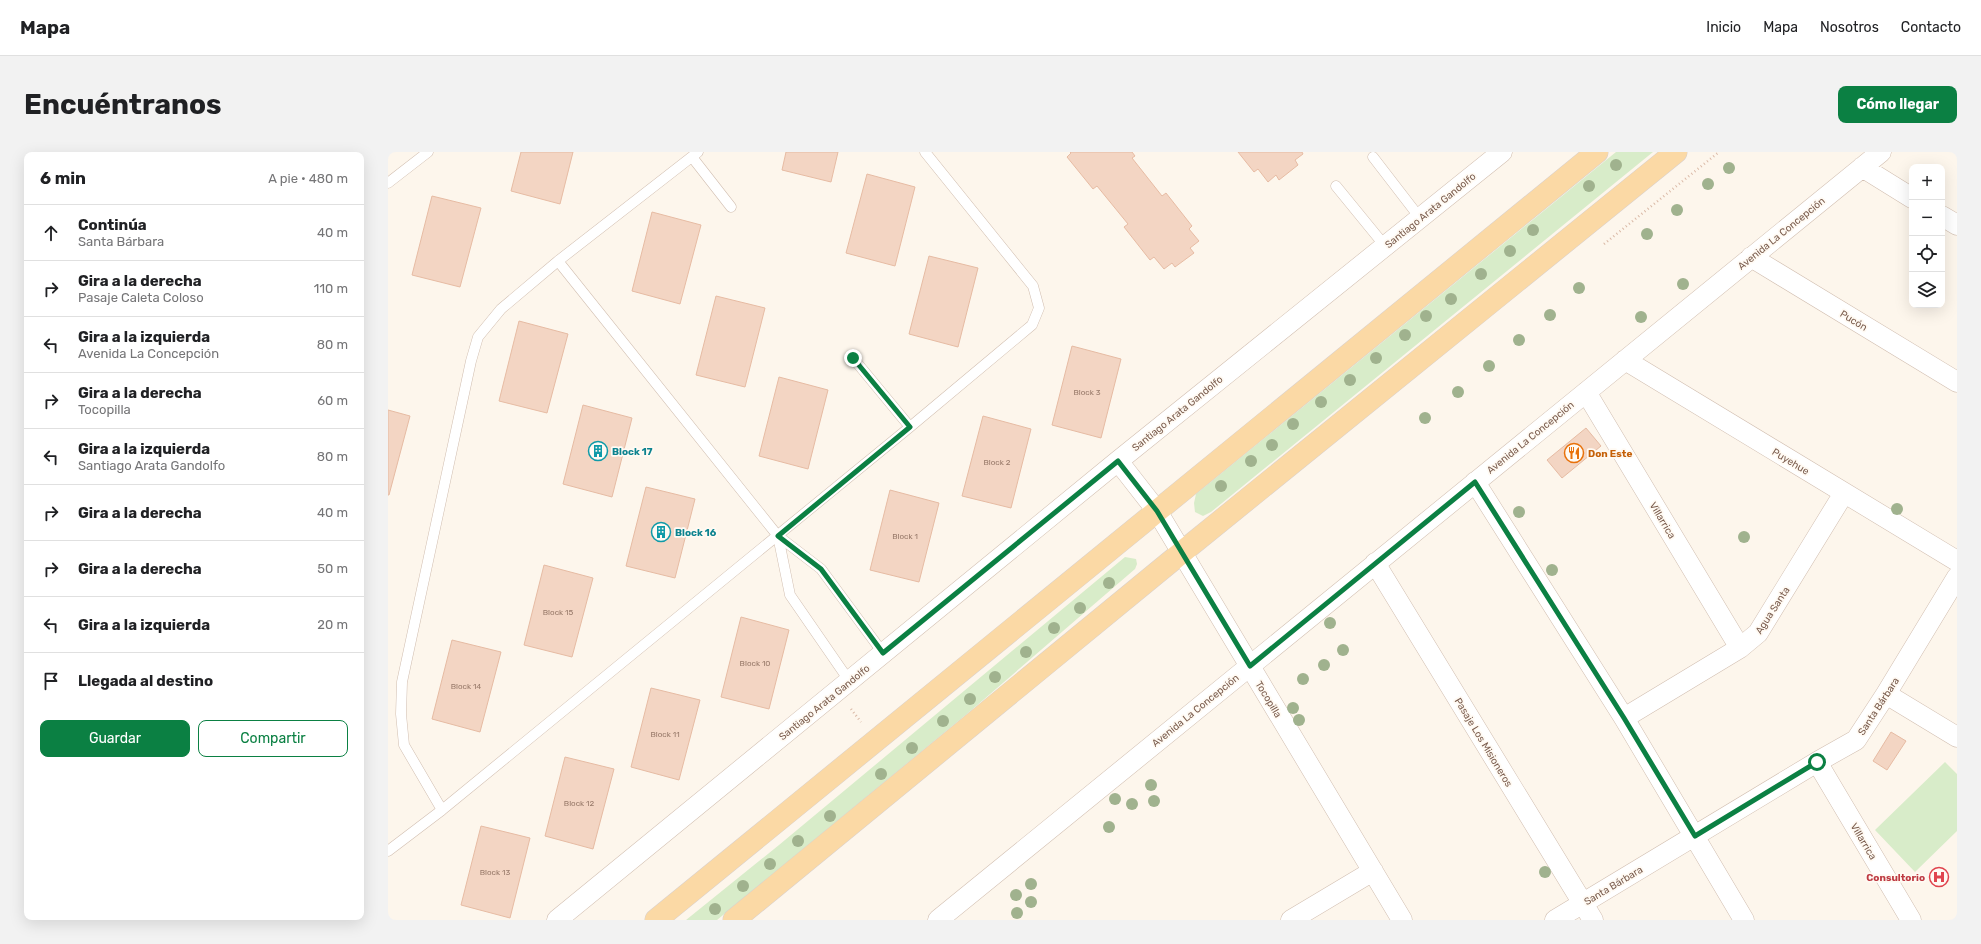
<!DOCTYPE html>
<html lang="es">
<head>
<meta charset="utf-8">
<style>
	body { margin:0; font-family:Rubik,sans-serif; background:#f2f2f2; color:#202124 }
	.controls { position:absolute; right:12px; top:12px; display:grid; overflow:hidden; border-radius:8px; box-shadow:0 4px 16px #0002 }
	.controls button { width:36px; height:36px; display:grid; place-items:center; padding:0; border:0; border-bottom:1px solid #e0e0e0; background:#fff; color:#202124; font:20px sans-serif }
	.stop { position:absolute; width:12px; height:12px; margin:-9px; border:3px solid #0b8043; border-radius:50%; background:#fff }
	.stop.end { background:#0b8043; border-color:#fff; box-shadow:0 1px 4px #0008 }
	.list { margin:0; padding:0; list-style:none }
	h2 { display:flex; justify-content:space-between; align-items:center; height:52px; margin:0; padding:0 16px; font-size:17px }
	h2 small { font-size:13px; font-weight:400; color:#757577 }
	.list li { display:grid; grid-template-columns:26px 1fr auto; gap:12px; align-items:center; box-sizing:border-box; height:56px; padding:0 16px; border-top:1px solid #e0e0e0 }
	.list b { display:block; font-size:15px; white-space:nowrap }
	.list p { margin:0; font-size:13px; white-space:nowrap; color:#757577 }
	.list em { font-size:13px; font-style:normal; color:#757577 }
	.actions { display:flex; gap:8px; padding:12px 16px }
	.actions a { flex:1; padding:9px 0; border:1px solid #0b8043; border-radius:8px; text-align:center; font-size:14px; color:#0b8043 }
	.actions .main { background:#0b8043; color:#fff }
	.icon { flex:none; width:22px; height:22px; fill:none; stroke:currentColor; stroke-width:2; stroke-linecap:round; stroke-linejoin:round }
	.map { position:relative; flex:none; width:1569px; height:768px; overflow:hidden; border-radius:8px }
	header { display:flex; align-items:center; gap:24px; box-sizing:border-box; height:56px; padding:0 20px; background:#fff; border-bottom:1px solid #e0e0e0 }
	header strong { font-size:19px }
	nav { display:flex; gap:22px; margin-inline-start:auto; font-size:14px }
	.intro { display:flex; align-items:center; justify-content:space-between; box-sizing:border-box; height:96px; padding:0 24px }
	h1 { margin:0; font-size:28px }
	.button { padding:10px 18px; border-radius:8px; background:#0b8043; color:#fff; font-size:14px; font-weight:700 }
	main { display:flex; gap:24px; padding:0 24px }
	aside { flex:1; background:#fff; border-radius:8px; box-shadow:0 4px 16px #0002 }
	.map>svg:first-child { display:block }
</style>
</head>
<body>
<header>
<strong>Mapa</strong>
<nav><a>Inicio</a><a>Mapa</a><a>Nosotros</a><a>Contacto</a></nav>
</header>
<div class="intro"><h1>Encuéntranos</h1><a class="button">Cómo llegar</a></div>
<main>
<aside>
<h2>6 min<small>A pie · 480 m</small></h2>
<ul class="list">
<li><svg class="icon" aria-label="ahead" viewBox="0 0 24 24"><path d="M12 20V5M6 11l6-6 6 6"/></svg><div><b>Continúa</b><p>Santa Bárbara</p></div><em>40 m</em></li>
<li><svg class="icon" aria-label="right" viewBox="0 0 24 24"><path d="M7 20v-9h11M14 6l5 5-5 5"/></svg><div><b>Gira a la derecha</b><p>Pasaje Caleta Coloso</p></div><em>110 m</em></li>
<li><svg class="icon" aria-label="left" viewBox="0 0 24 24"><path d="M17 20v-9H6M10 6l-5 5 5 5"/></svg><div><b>Gira a la izquierda</b><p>Avenida La Concepción</p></div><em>80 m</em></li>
<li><svg class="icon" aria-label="right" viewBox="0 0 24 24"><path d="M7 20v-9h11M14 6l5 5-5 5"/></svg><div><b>Gira a la derecha</b><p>Tocopilla</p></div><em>60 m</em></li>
<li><svg class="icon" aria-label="left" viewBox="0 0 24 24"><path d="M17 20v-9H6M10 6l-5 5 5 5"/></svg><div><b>Gira a la izquierda</b><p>Santiago Arata Gandolfo</p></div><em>80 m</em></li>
<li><svg class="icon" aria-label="right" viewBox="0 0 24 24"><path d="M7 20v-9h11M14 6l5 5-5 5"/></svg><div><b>Gira a la derecha</b></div><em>40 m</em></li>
<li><svg class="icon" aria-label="right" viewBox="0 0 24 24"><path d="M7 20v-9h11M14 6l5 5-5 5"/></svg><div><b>Gira a la derecha</b></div><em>50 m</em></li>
<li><svg class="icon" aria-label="left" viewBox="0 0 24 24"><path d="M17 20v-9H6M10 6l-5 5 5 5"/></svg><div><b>Gira a la izquierda</b></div><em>20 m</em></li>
<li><svg class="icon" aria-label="arrive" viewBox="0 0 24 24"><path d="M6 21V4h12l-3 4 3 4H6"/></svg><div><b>Llegada al destino</b></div></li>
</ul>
<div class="actions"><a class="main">Guardar</a><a>Compartir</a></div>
</aside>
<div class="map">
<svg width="1569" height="768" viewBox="0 0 1569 768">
	<rect width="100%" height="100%" fill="#fdf6ec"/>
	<path fill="#d8ecc9" d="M1228,0H1265L823,360L815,364L807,360L806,351L808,342Z
		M737,405L748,407L749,412L747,417L580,561L329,768H298L391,693Z
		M1557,610L1569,622V679L1527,720L1487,678Z"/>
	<path fill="#f3d5c3" stroke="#e6bba3" d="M133,0H185L172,52L123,39Z
		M398,0H450L443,30L394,18Z
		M682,0H744L747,4L744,6L774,44L778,41L804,74L801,77L811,89L802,96L806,101L787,115L784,111L776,117L766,105L762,108L736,75L740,72L709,34L705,37L679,5L683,1Z
		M850,0H914L915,2L907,8L910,13L891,28L888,23L880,30L870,17L866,20Z
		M479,22L527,35L507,114L458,101Z
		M44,44L93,56L72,135L24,123Z
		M264,60L313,73L292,152L244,139Z
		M541,104L590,116L570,195L521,182Z
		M328,144L377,156L357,235L308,223Z
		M131,169L180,182L159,261L111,249Z
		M684,194L733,207L713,286L664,273Z
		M391,225L440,238L420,317L371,304Z
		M195,253L244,266L224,345L175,332Z
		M0,258L22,264L1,343H0Z
		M595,264L643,277L623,356L574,344Z
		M1198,276L1213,294L1174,326L1159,308Z
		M258,335L307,347L287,426L238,414Z
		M502,338L551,351L531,430L482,418Z
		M156,413L205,426L184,505L136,493Z
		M353,465L401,478L381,557L333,545Z
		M64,488L113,500L92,580L44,567Z
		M263,536L312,548L291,628L243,615Z
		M1503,580L1518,589L1499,618L1485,609Z
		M177,605L226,617L205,697L157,684Z
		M93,674L142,686L122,766L73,753Z"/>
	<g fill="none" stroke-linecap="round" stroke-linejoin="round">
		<defs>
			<path id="lane" d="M304,5L343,55
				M985,5L1032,66
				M0,31L40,0
				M948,34L997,94
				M170,109L390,384L433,417L495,501
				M465,206L522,275
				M390,384L402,443L462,530
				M54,658L16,593L13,562L14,530L83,209L90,185L113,157L170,109L310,0
				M0,699L54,658L522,275L644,173L651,156L645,134L537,0"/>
			<path id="street" d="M1474,15L1524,46
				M1554,64L1569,73
				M1363,105L1569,230
				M1237,208L1569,409
				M1198,240L1352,496
				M730,309L769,359L1014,768
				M1087,330L1236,566L1356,768
				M987,411L1205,768
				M1498,542L1569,585
				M1236,566L1352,496L1370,481L1456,341
				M1429,610L1523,768
				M169,768L730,309L1114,0
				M550,768L1493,0
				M903,768L985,719
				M1167,768L1429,610L1468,588L1498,542L1569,425"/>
			<path id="primary" d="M268,768L1209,0
				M346,768L793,401L1288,0"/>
		</defs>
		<use href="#lane" stroke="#d1beb0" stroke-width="11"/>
		<use href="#street" stroke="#d1beb0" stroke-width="21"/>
		<use href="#primary" stroke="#dad1cd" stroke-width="23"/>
		<path stroke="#d9b8a5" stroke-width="2.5" stroke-dasharray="1 3" stroke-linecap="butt" d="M1216,92L1331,0
			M463,557L473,570"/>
		<use href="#lane" stroke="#fff" stroke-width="10"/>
		<use href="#street" stroke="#fff" stroke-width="20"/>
		<use href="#primary" stroke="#fbd9a5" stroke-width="22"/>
	</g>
	<g fill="#a0b28e">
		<circle cx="1228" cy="13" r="6"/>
		<circle cx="1341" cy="16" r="6"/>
		<circle cx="1320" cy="32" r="6"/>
		<circle cx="1201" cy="34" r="6"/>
		<circle cx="1289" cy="58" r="6"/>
		<circle cx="1145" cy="78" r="6"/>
		<circle cx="1259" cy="82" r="6"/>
		<circle cx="1122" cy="99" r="6"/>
		<circle cx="1093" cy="122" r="6"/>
		<circle cx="1295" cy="132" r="6"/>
		<circle cx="1191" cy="136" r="6"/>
		<circle cx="1063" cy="147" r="6"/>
		<circle cx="1162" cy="163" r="6"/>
		<circle cx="1038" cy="164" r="6"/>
		<circle cx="1253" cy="165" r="6"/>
		<circle cx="1017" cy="183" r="6"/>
		<circle cx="1131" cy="188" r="6"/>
		<circle cx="988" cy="206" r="6"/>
		<circle cx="1101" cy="214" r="6"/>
		<circle cx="962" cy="228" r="6"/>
		<circle cx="1070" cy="240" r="6"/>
		<circle cx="933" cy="250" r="6"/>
		<circle cx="1037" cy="266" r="6"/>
		<circle cx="905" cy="272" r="6"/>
		<circle cx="884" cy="293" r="6"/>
		<circle cx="863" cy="309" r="6"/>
		<circle cx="833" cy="334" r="6"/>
		<circle cx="1509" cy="357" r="6"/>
		<circle cx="1131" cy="360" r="6"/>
		<circle cx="1356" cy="385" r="6"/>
		<circle cx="1164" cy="418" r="6"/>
		<circle cx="721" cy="431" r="6"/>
		<circle cx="692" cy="456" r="6"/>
		<circle cx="942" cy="471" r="6"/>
		<circle cx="666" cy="476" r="6"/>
		<circle cx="955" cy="498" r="6"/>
		<circle cx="638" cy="500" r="6"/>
		<circle cx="936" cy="513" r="6"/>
		<circle cx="607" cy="525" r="6"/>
		<circle cx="915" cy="527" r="6"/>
		<circle cx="582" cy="547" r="6"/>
		<circle cx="905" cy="556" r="6"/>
		<circle cx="911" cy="568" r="6"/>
		<circle cx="555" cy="569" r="6"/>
		<circle cx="524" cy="596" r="6"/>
		<circle cx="493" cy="622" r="6"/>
		<circle cx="763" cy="633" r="6"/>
		<circle cx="727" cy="647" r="6"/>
		<circle cx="766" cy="649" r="6"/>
		<circle cx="744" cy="652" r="6"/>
		<circle cx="442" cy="664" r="6"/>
		<circle cx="721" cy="675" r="6"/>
		<circle cx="410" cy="689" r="6"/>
		<circle cx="382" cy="712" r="6"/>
		<circle cx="1157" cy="720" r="6"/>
		<circle cx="643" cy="732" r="6"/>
		<circle cx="355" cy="734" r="6"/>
		<circle cx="628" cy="743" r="6"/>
		<circle cx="643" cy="750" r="6"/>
		<circle cx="327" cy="757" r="6"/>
		<circle cx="629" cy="761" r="6"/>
	</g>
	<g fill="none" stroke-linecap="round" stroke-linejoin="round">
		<path stroke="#0b8043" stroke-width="5" d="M465,206L522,275L390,384L433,417L495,501L730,309L769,359L862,514L1087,330L1236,566L1307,684L1429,610"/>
	</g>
	<defs>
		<symbol id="building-ring" viewBox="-11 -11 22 22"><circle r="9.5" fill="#fffaf3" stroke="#0f9aa8" stroke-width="1.5"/><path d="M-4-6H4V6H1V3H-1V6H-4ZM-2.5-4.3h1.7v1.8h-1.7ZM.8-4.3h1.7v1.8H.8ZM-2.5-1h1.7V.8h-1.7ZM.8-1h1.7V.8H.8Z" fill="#0f9aa8"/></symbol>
		<symbol id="restaurant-ring" viewBox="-11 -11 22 22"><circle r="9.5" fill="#fffaf3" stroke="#e8710a" stroke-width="1.5"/><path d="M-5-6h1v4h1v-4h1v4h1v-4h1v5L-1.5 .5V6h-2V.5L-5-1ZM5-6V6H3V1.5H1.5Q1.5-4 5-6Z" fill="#e8710a"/></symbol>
		<symbol id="hospital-ring" viewBox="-11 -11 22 22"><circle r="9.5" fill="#fffaf3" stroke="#e0444e" stroke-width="1.5"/><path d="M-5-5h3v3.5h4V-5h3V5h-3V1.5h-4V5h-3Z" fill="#e0444e"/></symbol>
	</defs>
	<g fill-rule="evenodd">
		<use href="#building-ring" x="199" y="288" width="22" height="22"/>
		<use href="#restaurant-ring" x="1175" y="290" width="22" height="22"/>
		<use href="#building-ring" x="262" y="369" width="22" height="22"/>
		<use href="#hospital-ring" x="1540" y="714" width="22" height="22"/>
	</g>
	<g text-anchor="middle" stroke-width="3.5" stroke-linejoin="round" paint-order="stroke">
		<g font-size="8" fill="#987a6a">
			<text x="699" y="243">Block 3</text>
			<text x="609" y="313">Block 2</text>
			<text x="517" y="387">Block 1</text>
			<text x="170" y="463">Block 15</text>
			<text x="367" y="514">Block 10</text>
			<text x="78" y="537">Block 14</text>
			<text x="277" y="585">Block 11</text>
			<text x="191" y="654">Block 12</text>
			<text x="107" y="723">Block 13</text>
		</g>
		<g font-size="10" fill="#7a5c4d" stroke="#fffaf3">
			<text transform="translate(1042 58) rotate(-39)" y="4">Santiago Arata Gandolfo</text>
			<text transform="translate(1393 81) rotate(-39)" y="4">Avenida La Concepción</text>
			<text transform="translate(1466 168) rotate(31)" y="4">Pucón</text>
			<text transform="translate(789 261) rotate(-39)" y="4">Santiago Arata Gandolfo</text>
			<text transform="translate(1142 285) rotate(-39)" y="4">Avenida La Concepción</text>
			<text transform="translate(1403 309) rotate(31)" y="4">Puyehue</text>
			<text transform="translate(1275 368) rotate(59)" y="4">Villarrica</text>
			<text transform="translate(1384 458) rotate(-57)" y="4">Agua Santa</text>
			<text transform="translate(881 547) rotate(59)" y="4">Tocopilla</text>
			<text transform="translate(436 550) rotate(-39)" y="4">Santiago Arata Gandolfo</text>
			<text transform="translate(1490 554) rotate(-57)" y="4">Santa Bárbara</text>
			<text transform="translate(807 558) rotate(-39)" y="4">Avenida La Concepción</text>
			<text transform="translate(1096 590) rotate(59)" y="4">Pasaje Los Misioneros</text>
			<text transform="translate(1476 689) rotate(59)" y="4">Villarrica</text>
			<text transform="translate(1225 733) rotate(-31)" y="4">Santa Bárbara</text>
		</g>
		<g font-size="10" font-weight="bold" fill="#0d838f" stroke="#fffaf3" text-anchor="start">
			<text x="224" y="303">Block 17</text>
			<text x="287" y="384">Block 16</text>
		</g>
		<g font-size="10" font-weight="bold" fill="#c56008" stroke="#fffaf3" text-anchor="start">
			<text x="1200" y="305">Don Este</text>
		</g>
		<g font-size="10" font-weight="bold" fill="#be3a42" stroke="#fffaf3" text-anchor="end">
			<text x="1537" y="729">Consultorio</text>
		</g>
	</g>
</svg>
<div class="controls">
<button>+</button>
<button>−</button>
<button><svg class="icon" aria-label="locate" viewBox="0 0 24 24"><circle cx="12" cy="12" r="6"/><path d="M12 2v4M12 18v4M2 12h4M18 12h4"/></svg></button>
<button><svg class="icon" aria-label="layers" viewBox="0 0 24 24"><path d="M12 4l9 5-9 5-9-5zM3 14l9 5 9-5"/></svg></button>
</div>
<div class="stop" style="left:1429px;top:610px"></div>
<div class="stop end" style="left:465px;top:206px"></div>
</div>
</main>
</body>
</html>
